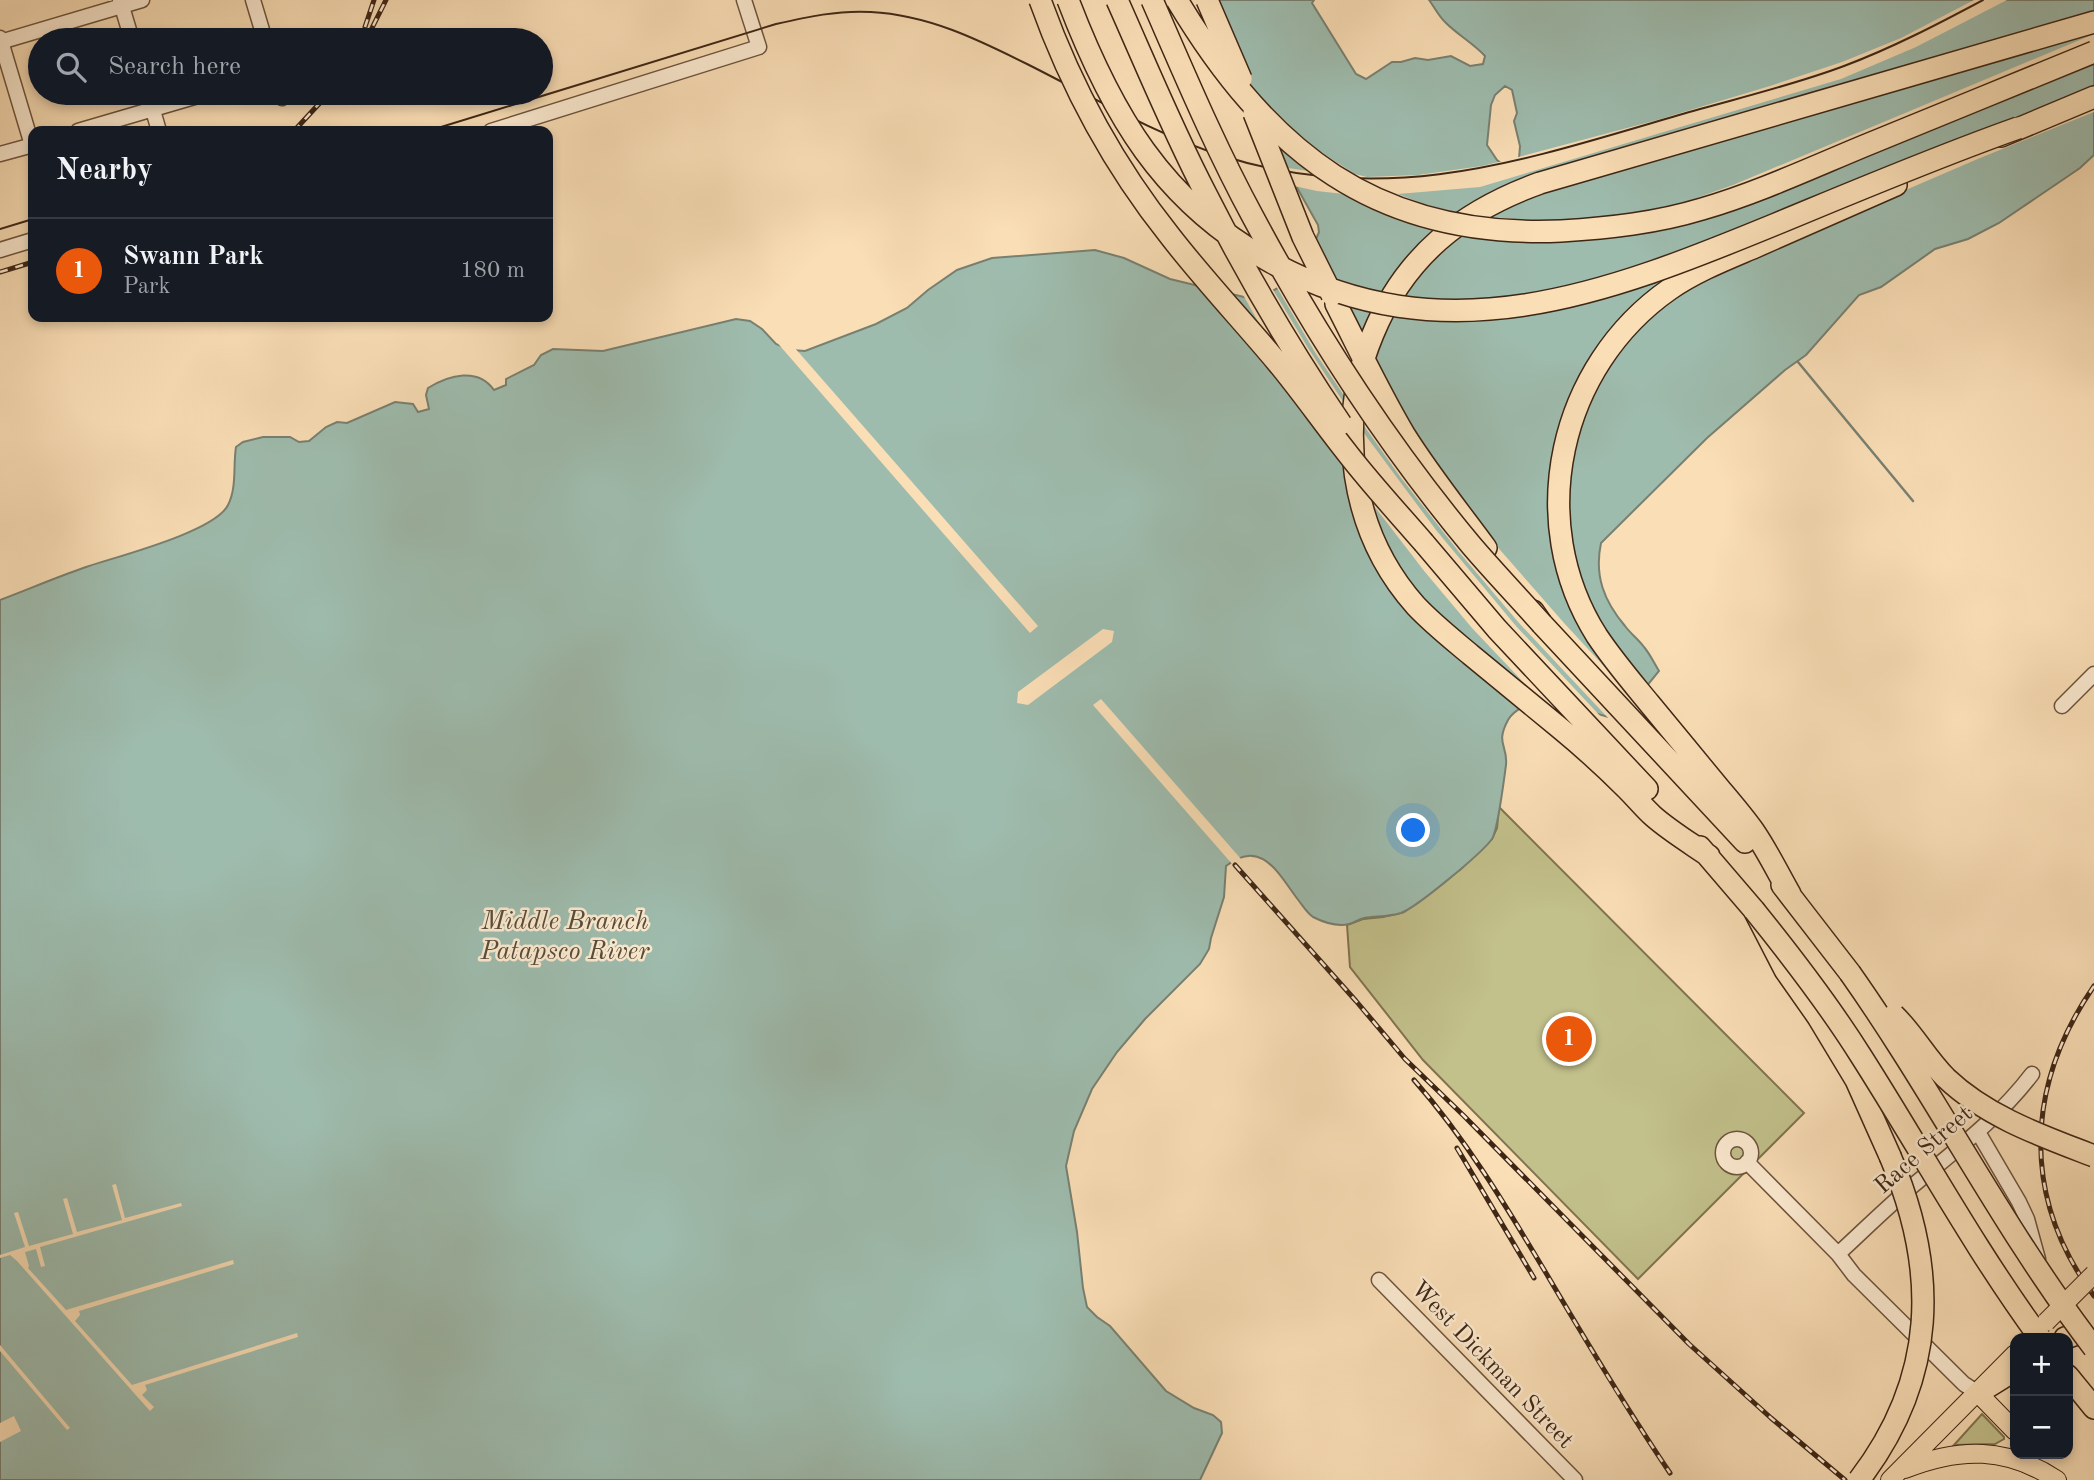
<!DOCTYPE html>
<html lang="en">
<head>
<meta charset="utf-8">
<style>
	body { margin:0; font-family:"Old Standard TT",serif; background:#242831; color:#f1f3f6 }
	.controls { position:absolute; right:21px; bottom:21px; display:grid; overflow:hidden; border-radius:14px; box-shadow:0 4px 10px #0003 }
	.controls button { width:63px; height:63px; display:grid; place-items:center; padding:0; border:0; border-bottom:2px solid #363941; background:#171b24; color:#f1f3f6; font:35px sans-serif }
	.you { position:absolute; left:1414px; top:831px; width:24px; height:24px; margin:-18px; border:5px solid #fff; border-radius:50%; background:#1a73e8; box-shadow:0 0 0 10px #1a73e833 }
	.badge { display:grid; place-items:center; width:46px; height:46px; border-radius:50%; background:#ea580c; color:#fff; font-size:23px; font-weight:700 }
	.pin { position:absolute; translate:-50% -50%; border:4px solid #fff; box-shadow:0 2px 7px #0006 }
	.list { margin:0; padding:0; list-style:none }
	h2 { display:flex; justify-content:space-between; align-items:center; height:91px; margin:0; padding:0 28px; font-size:30px }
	h2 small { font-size:23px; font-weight:400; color:#9ea1a6 }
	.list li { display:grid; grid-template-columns:46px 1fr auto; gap:21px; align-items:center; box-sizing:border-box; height:105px; padding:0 28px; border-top:2px solid #363941 }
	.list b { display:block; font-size:26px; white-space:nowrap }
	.list p { margin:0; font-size:23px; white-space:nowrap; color:#9ea1a6 }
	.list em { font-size:23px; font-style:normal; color:#9ea1a6 }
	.icon { flex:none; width:38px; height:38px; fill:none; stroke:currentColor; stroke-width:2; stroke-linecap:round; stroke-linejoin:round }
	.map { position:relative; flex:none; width:2094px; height:1480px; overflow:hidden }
	.search { position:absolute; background:#171b24; box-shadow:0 4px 10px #0003; left:28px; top:28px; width:525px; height:77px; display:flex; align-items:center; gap:18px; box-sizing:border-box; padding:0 24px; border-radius:38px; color:#9ea1a6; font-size:26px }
	.panel { position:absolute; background:#171b24; box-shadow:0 4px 10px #0003; left:28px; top:126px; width:525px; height:196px; border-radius:14px }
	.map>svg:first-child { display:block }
</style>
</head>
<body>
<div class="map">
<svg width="2094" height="1480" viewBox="0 0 2094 1480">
	<rect width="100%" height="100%" fill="#fadeb6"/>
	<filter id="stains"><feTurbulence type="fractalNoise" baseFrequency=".00286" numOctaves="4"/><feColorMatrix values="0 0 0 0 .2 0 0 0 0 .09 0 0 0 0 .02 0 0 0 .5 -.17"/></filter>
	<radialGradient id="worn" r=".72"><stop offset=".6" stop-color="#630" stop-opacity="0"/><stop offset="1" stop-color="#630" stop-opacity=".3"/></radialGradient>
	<path fill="#c2c08b" stroke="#807350" stroke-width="2" d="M1499,807L1804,1113L1638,1279L1423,1060L1350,967L1347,925L1363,919L1383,917L1404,912L1461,869L1492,839L1497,828Z
		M1982,1414L2004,1437V1439L1995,1444L1954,1445Z"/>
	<path fill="#9ebcae" stroke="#788071" stroke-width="2" fill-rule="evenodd" d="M1199,0H1314L1312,3L1356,74L1366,79L1392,62H1401L1415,58L1428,60L1451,56L1470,66L1483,64L1485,56C1473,43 1458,35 1446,23C1439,17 1435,8 1429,0H2094V155L2080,168L1999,223L1968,239L1935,249L1881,287L1859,295L1806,355L1785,370L1707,438L1601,543C1594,576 1604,601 1625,626C1631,634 1638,639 1644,647C1650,654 1654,663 1659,671L1633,703L1608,717L1544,698C1532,703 1515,708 1508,720C1495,744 1508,745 1506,765C1504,779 1498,829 1492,839C1481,854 1417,907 1401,913C1388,917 1376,916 1364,918C1359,919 1354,923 1349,924C1337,927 1323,922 1313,917C1307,913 1303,906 1299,901C1279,875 1262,837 1226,866L1224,897L1211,938L1209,949L1200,964L1145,1019L1117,1052L1092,1089L1074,1131L1066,1166L1077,1232L1083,1288L1087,1307L1097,1317L1110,1326L1166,1391L1194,1408L1213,1415L1221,1422L1222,1433L1200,1480H0V600C29,589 57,577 86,567C115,557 215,532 228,505C237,488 233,465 236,447L243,442L263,437H290L299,442L309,441L326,427L337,422L347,423L395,402L413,404L418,412L429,409L426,395L428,388C449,375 478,367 494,390L506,385V379L534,365L541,355L553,349L603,351L736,319L750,321L762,329L776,344L791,350L805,351L876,324L907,308L928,290L957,270L992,258L1095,250L1124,258L1170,279L1248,298L1263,296L1291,281L1304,268L1319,232L1318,225L1272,143ZM1505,86L1512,90L1517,113L1514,121L1520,146L1519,159L1513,172L1497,160L1487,145L1491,105L1495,95Z"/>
	<path fill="#fadeb6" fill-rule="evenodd" d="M1202,0H1215L1252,88L1259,97L1283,121L1310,145L1355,174L1367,177L1418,175L1482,166L1503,161L1511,167L1515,158L1657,120L1770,86L1842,62L1901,38L1974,0H2007L1916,47L1841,79L1480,187L1398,194L1426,205L1461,213L1506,188L1538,177L2094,15V28L1541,188L1510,200L1479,216L1536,221L1589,218L1640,212L1688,201L1733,185L2094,34V61L1763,196L1711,215L1635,232L1581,239L1526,240L1456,232L1425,259L1397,296L1419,300L1449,302L1495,300L1549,291L1603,278L1683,252L1731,234L2094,86V112L1980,158L1704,277L1660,305L1633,328L1621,343L1600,372L1577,422L1572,439L1565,477V518L1570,553L1582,590L1604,634L1648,690L1640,700L1594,639L1580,616L1569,591L1560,561L1554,528L1553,509L1554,471L1566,419L1579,387L1598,354L1635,311L1661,289L1688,271L1621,293L1523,316L1483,321H1447L1386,315L1369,353L1420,441L1454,490L1494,543L1564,623L1638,703L1610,720L1519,623L1459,552L1401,478L1357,416V423L1363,432L1436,530L1516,626L1603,719L1542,702L1472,628L1425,572L1364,493L1368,512L1381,544L1398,575L1421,604L1443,626L1539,704L1527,709L1442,640L1416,616L1384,574L1369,544L1356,510L1347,471L1265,359L1200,282L1220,287L1273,348L1242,293L1249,294L1262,292L1272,288L1308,348L1346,406L1347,400L1316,354L1276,286L1289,278L1301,265L1304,270L1315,274L1307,255L1312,239L1332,281L1383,295L1415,253L1440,229L1385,211L1353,195L1317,191L1294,186L1239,98L1210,30L1226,52ZM1272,137L1287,151L1315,172L1282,167ZM1346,305L1373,313L1362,338L1345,306Z
		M761,324L779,341L794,347L1038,626L1030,633Z
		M1103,629L1114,631L1112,642L1028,705L1017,703L1018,692Z
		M1101,699L1241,859L1233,865L1093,705Z
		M116,1184L125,1218L181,1203L182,1206L40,1247L45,1266L41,1267L36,1249L25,1252L29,1266L28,1268L66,1310L233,1260L234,1264L79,1311L80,1315L75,1321L132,1385L297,1333L298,1337L145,1385L147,1390L142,1395L154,1407L150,1411L17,1261L10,1255L0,1258V1255L25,1247L14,1213L18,1212L29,1246L73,1234L63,1199L67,1198L77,1232L122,1220L112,1185Z
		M0,1345L70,1428L67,1430L0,1351Z
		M14,1416L21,1431L0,1442V1423Z"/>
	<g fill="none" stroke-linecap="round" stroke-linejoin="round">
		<path stroke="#788071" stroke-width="2.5" d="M1798,362L1913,501"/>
		<defs>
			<path id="minor" d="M120,0L132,40
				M253,0L265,40
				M0,38L32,145
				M0,42L142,0
				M148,93L159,131
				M280,93L282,98
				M78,131L208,93
				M491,131L759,47L744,0
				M0,154L33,145
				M0,250L33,240
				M2062,706L2094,674
				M1978,1132L2019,1202L2027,1219L2038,1259
				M1723 1153a14 14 0 1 1 28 0a14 14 0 1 1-28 0Z
				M1747,1162L1838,1254L1854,1275L1964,1384L1978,1393
				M1838,1254C1862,1232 1885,1209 1910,1188C1953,1152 1998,1119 2032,1074
				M1379,1280L1575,1480"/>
			<path id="major" d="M1978,1393L2015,1431
				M1905,1469C1960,1447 2007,1447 2057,1480
				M1890,1480L2015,1354"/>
			<path id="highway" d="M2001,136L2094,97
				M1336,304C1358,347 1379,392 1404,434C1429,474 1458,510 1486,548
				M1424,543L1497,629L1647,789
				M1533,611L1542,624L1745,842
				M1700,847L1754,910L1785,970L1818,1017L1856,1080L1890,1156
				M1709,856C1690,843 1670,831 1653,816C1644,808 1636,798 1627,789C1606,768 1584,748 1561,729C1531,704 1501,680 1471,655C1452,639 1433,624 1416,606C1350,532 1335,424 1373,334C1405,256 1462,211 1540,183L2094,22
				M1782,885L1850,973
				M1790,894C1778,873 1767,850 1753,830C1743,816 1731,802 1720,789C1696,760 1673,732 1649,703C1631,681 1613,660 1597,636C1524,521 1559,366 1670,289C1696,271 1727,259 1755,247C1802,226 1849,206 1896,185
				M2065,1338L2080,1333
				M2068,1376L2094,1408
				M1978,1393L2015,1370"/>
		</defs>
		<use href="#minor" stroke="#6d543d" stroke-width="17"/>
		<use href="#major" stroke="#3e2615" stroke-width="20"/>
		<use href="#highway" stroke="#3e2615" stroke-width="24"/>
		<use href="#minor" stroke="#fcead0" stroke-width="14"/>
		<use href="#major" stroke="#fadeb6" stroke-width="18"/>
		<use href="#highway" stroke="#fadeb6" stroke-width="21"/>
		<path stroke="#3e2615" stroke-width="2" d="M428,131L776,24C807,17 838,10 871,12C928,15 977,39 1027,64C1091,96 1154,134 1223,156C1387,208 1522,161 1679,115C1734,99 1791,86 1844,66C1892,48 1938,24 1983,0
			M0,229L33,219"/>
		<defs>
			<path id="rail" d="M365,27L374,0
				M366,40L386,0
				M294,131L329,93
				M0,272L33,262
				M1235,865L1356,1001L1405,1059L1464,1116L1689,1344L1771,1418L1845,1480
				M2094,986C2025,1086 2021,1197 2094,1296
				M1414,1080C1466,1139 1506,1206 1546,1273C1586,1341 1626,1408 1670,1473
				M1457,1148L1534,1278"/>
		</defs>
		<use href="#rail" stroke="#3e2615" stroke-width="5"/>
		<use href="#rail" stroke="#fcead0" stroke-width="2.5" stroke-dasharray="8" stroke-linecap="butt"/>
		<defs>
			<path id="major-bridge" d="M2046,1322L2094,1274"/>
			<path id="highway-bridge" d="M1040,0C1070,84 1114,166 1170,236C1204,280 1242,320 1277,362C1302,392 1324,424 1348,454C1372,485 1399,514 1424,543
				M1068,0C1111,113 1162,202 1271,262C1444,358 1608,293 1776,224C1856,191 1936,157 2018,128
				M1117,0C1146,65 1173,131 1206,194C1246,273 1291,350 1341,424
				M1152,0C1184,73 1215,147 1253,217C1315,333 1387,444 1471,545C1494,572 1518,597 1542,624
				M1177,0C1268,152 1377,239 1561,231C1609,228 1656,223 1702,209C1757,193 1811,168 1864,146C1941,115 2017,83 2094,52
				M1207,0L1241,79
				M1254,113L1303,237L1332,295
				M1754,910C1792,957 1829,1005 1861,1056C1921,1150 1974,1248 2040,1338
				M1850,973C1936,1095 2003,1229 2094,1348
				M1894,1015C1913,1033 1926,1058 1946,1078C1987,1117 2042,1136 2094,1156
				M1859,1480C1937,1378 1939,1271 1890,1156"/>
		</defs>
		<use href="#major-bridge" stroke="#3e2615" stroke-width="20" stroke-linecap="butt"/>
		<use href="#highway-bridge" stroke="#3e2615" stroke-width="24" stroke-linecap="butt"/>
		<use href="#major-bridge" stroke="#fadeb6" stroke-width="18"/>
		<use href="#highway-bridge" stroke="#fadeb6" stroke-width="21"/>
	</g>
	<g text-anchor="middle" stroke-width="5" stroke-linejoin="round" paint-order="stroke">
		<g font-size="24" fill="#3e2615" stroke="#fcead0">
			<text transform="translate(1923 1149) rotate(-41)" y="8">Race Street</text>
			<text transform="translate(1493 1364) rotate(46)" y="8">West Dickman Street</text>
		</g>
		<g font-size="26" font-style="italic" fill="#564c3b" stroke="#fcead0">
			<text x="565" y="929">Middle Branch<tspan x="565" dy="30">Patapsco River</tspan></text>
		</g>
	</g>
	<rect width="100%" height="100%" filter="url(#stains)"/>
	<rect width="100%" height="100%" fill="url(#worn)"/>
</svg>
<div class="controls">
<button>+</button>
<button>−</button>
</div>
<div class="you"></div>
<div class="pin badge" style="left:1569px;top:1039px">1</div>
<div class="search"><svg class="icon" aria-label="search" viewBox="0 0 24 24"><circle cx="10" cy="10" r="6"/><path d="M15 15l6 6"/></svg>Search here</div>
<section class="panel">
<h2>Nearby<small></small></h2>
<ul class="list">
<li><span class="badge">1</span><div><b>Swann Park</b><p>Park</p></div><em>180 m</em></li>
</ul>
</section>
</div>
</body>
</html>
